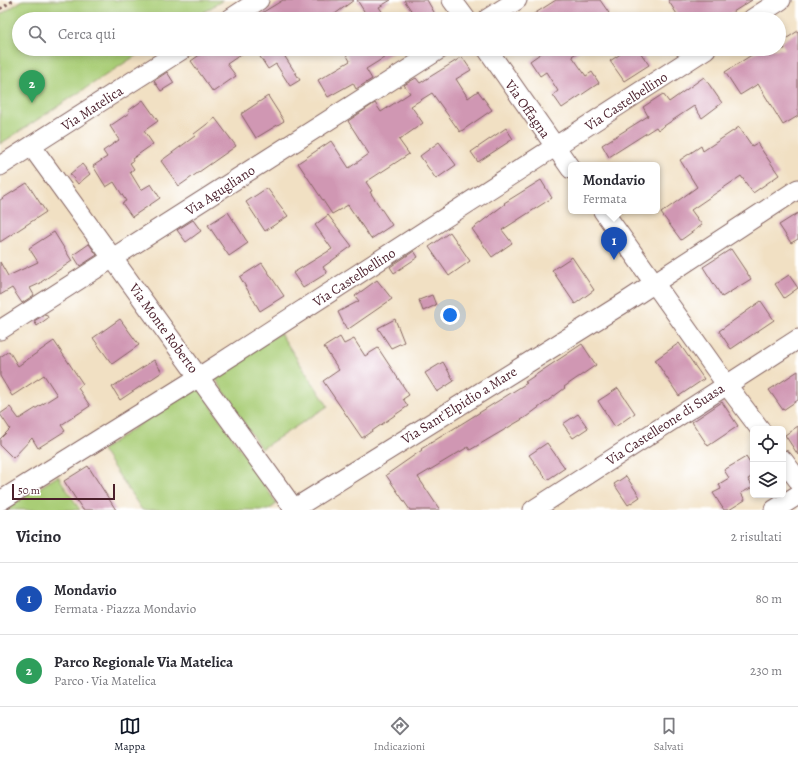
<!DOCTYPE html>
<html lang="it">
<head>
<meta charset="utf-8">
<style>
	body { margin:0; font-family:Alegreya,serif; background:#f7f7f7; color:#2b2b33 }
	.controls { position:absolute; right:12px; bottom:12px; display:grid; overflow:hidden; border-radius:6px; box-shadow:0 2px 6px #0003 }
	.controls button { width:36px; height:36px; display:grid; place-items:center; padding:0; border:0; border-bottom:1px solid #e1e1e2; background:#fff; color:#2b2b33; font:20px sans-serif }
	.scale { position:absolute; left:12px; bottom:10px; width:103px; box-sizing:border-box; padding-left:4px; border:2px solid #4a1f2b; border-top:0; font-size:11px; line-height:14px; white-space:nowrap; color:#4a1f2b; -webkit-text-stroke:3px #fff; paint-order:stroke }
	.you { position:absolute; left:450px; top:315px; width:14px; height:14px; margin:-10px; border:3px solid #fff; border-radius:50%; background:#1a73e8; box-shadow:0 0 0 6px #1a73e833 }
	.badge { display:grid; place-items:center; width:26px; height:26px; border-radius:50%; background:#111827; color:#fff; font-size:13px; font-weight:700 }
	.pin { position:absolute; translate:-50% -33px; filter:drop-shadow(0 1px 2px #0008) }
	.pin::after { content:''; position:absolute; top:21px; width:14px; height:12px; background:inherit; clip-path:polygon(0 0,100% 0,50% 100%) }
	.popup { position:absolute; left:568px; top:162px; width:92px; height:52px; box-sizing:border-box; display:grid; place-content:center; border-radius:6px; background:#fff; filter:drop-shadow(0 1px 3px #0005); font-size:13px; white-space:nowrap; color:#7c7c81 }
	.popup b { font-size:15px; color:#2b2b33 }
	.popup::after { content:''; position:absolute; left:50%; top:100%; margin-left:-8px; border:8px solid transparent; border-top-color:#fff }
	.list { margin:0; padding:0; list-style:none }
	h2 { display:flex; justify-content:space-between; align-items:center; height:52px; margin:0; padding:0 16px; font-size:17px }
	h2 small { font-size:13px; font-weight:400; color:#7c7c81 }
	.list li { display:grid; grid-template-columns:26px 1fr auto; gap:12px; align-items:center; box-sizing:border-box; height:72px; padding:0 16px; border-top:1px solid #e1e1e2 }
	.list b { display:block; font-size:15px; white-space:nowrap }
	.list p { margin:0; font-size:13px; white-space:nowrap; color:#7c7c81 }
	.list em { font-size:13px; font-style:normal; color:#7c7c81 }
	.icon { flex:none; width:22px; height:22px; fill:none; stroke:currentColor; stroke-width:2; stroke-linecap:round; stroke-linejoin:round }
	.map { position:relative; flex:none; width:798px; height:510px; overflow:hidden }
	.search { position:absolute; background:#fff; box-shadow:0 2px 6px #0003; left:12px; right:12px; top:12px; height:44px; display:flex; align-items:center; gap:10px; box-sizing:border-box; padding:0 14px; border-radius:22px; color:#7c7c81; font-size:15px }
	.sheet { height:196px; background:#fff }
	nav { display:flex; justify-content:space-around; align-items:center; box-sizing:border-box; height:56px; border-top:1px solid #e1e1e2; background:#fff; font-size:11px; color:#7c7c81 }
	nav a { display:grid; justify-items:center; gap:2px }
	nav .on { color:#111827 }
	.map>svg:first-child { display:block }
</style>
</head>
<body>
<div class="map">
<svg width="798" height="510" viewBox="0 0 798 510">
	<rect width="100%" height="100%" fill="#fff"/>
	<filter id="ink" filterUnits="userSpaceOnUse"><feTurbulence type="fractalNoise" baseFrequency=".025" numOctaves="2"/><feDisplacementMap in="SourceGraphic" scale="8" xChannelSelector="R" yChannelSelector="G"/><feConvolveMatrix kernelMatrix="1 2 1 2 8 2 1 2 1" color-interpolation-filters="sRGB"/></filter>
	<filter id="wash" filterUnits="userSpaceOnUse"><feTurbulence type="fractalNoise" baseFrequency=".012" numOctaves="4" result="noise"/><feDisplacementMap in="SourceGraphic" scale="16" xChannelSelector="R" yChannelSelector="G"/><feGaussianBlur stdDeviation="0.9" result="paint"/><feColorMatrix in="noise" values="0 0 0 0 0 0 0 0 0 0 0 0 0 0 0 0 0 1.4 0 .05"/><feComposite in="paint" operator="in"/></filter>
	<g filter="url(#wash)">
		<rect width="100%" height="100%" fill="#f1e0c3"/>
		<path fill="#a9cd76" stroke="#7a7650" d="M23,0H223L193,19H19V49H146L0,144V15Z
			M280,333L328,406L261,449L214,376Z
			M197,385L277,504L268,510H142L102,450Z
			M58,476L80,510H4Z"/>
		<g id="blocks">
			<path fill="#d097b3" d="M283,0H354L328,19H252Z
				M357,0H391L379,7L387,19H369Z
				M404,0H427L438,19H417Z
				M556,0H600L609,13L600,19H526Z
				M668,0H752L722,19H680Z
				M798,31V116L783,125L758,84L740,95L725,72L761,49H785L781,42Z
				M208,49H249L227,64L236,76L213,92L191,61Z
				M255,49H280L300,80L290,86L276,64L268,69Z
				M343,49H398L366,69L372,79L356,89L353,83L328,97L318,80L350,61Z
				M547,49H582L572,56L586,76L592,72L599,83L562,108L553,95L558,91L546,72L540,76L530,61Z
				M628,49H638L649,65L624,81L610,61Z
				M462,57L471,70L456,79L468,98L478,91L492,110L460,132L432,93L411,106L423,123L399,140L409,154L366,182L372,191L370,192L392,225L371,239L348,205L332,214L298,163L331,141L349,168L369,154L348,121L375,103L381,112L410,93L404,85L416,78L420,83Z
				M167,72L174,83L161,91L154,81Z
				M704,77L722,103L702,118L694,106L658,130L656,127L609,157L602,145L648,116L643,107L663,94L669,102Z
				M268,96L284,121L256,138L241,114Z
				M143,100L158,121L144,131L153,144L132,159L133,161L130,163L134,169L130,172L141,190L151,184L160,198L132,217L122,203L126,201L114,182L106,187L93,166L107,157L103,151L119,140L110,126L129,113L128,111Z
				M215,118L236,146L179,186L161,161L195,136L194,134Z
				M739,127L752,146L757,143L779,175L753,193L741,176L691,210L702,225L681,240L661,213L697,187L680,160L701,146L703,151Z
				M506,128L513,139L478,162L471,152Z
				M439,142L456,165L436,179L420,156Z
				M82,164L90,174L78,184L70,174Z
				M541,180L552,198L502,230L512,243L492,257L472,229L505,204L504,203Z
				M27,183L46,212L0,242V200Z
				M267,188L288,216L265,231L246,202Z
				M228,212L248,243L229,256L208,225Z
				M798,213V239L791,243L779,225Z
				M328,215L352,246L323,267L327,273L303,288L293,273L332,249L315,225Z
				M193,220L201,231L186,242L177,230Z
				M54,232L72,261L41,282V283L30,288L34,295L22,303L12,288L0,295V262L8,276L38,262L29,248Z
				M450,232L470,261L449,276L429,247Z
				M89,244L97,255L80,266L73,255Z
				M731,249L751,279L722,297L703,267Z
				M414,251L418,257L394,273L390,267Z
				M572,257L594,290L575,304L552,270Z
				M262,263L284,296L260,311L240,277Z
				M789,275L798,288L784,298L775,284Z
				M377,280L392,299L347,330L338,312L359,301L355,296Z
				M432,295L436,305L423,311L419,300Z
				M761,301L774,320L731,349L719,331Z
				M46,314L48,318L37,326L34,321Z
				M120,319L139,345L112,364L93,338Z
				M395,319L404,342L391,348L378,328Z
				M340,337L344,344L354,339L365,356L378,348L409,395L403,399L408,406L362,438L323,381L339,370L324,347Z
				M54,341L83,384L78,388L90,406L61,425L65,431L38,448L32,438L13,458L0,445V439L10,429L0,414L10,407L19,419L57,395L44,375L12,396L0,376V357L9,351L18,366Z
				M679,343L704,379L679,396L655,360Z
				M582,344L596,365L564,387L565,388L526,417L470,450L468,447L418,477L440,510H410L386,475L422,450L421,449L527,383L525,382Z
				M154,360L162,372L120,400L112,387Z
				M443,362L454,381L437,392L425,373Z
				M798,371V400L783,410L769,390Z
				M618,388L635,413L615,427L598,401Z
				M722,402L738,426L708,446L692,422Z
				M578,414L588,428L573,438L563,424Z
				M798,426V455L785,435Z
				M547,443L565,468L547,480L529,455Z
				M746,457L753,468V476L748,479L753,487L741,493L745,500L729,510H724L713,493L721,489L719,484L729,478L724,470Z
				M88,466L116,510H83L64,481Z
				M626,476L640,497L628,505L614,484Z"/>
		</g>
	</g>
	<g filter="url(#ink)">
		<use href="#blocks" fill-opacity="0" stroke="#846360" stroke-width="1"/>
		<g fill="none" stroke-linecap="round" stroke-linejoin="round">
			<defs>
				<path id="minor" d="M452,0L466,19
					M230,19L259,0
					M487,19L517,0
					M752,19L781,0
					M487,49L571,169
					M32,147L295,510
					M0,166L183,49
					M603,211L726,384L760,429
					M0,330L440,49
					M783,460L798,480
					M0,501L199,377L706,49
					M292,510L627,301L798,189
					M533,510L798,339
					M774,510L798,495"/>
			</defs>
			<use href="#minor" stroke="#846360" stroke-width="21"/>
			<path stroke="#846360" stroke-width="2.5" stroke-dasharray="3 3" stroke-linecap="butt" d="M0,9L14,0"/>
			<use href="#minor" stroke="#fff" stroke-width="19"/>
		</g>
	</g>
	<g text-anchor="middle" stroke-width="4" stroke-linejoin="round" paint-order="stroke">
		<g font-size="14" fill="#4a1f2b" stroke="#fff">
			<text transform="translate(626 101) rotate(-33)" y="5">Via Castelbellino</text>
			<text transform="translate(92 108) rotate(-33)" y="5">Via Matelica</text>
			<text transform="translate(528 109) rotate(55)" y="5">Via Offagna</text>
			<text transform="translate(220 190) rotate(-33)" y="5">Via Agugliano</text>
			<text transform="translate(354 277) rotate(-33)" y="5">Via Castelbellino</text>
			<text transform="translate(164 328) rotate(54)" y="5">Via Monte Roberto</text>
			<text transform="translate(459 405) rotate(-32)" y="5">Via Sant'Elpidio a Mare</text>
			<text transform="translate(665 424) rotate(-33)" y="5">Via Castelleone di Suasa</text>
		</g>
	</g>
</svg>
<div class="controls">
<button><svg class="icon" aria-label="locate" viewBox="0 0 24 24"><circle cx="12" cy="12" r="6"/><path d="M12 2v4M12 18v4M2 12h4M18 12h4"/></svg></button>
<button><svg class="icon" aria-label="layers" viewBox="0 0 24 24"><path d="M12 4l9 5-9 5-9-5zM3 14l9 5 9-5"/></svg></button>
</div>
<div class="scale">50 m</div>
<div class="you"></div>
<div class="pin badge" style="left:614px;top:260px;background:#1a4fb4">1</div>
<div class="popup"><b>Mondavio</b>Fermata</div>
<div class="pin badge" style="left:32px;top:103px;background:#2e9e5b">2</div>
<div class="search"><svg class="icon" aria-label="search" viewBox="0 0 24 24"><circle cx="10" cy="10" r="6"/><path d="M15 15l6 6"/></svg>Cerca qui</div>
</div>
<section class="sheet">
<h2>Vicino<small>2 risultati</small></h2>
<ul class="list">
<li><span class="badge" style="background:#1a4fb4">1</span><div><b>Mondavio</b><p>Fermata · Piazza Mondavio</p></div><em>80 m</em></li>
<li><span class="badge" style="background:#2e9e5b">2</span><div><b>Parco Regionale Via Matelica</b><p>Parco · Via Matelica</p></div><em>230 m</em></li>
</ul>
</section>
<nav>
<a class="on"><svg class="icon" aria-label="map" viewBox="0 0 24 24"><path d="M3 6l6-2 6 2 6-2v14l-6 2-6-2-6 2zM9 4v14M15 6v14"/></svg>Mappa</a>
<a><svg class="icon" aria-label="directions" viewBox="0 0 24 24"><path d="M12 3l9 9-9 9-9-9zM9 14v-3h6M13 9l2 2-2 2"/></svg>Indicazioni</a>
<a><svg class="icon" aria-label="saved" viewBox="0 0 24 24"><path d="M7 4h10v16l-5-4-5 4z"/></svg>Salvati</a>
</nav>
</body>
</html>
